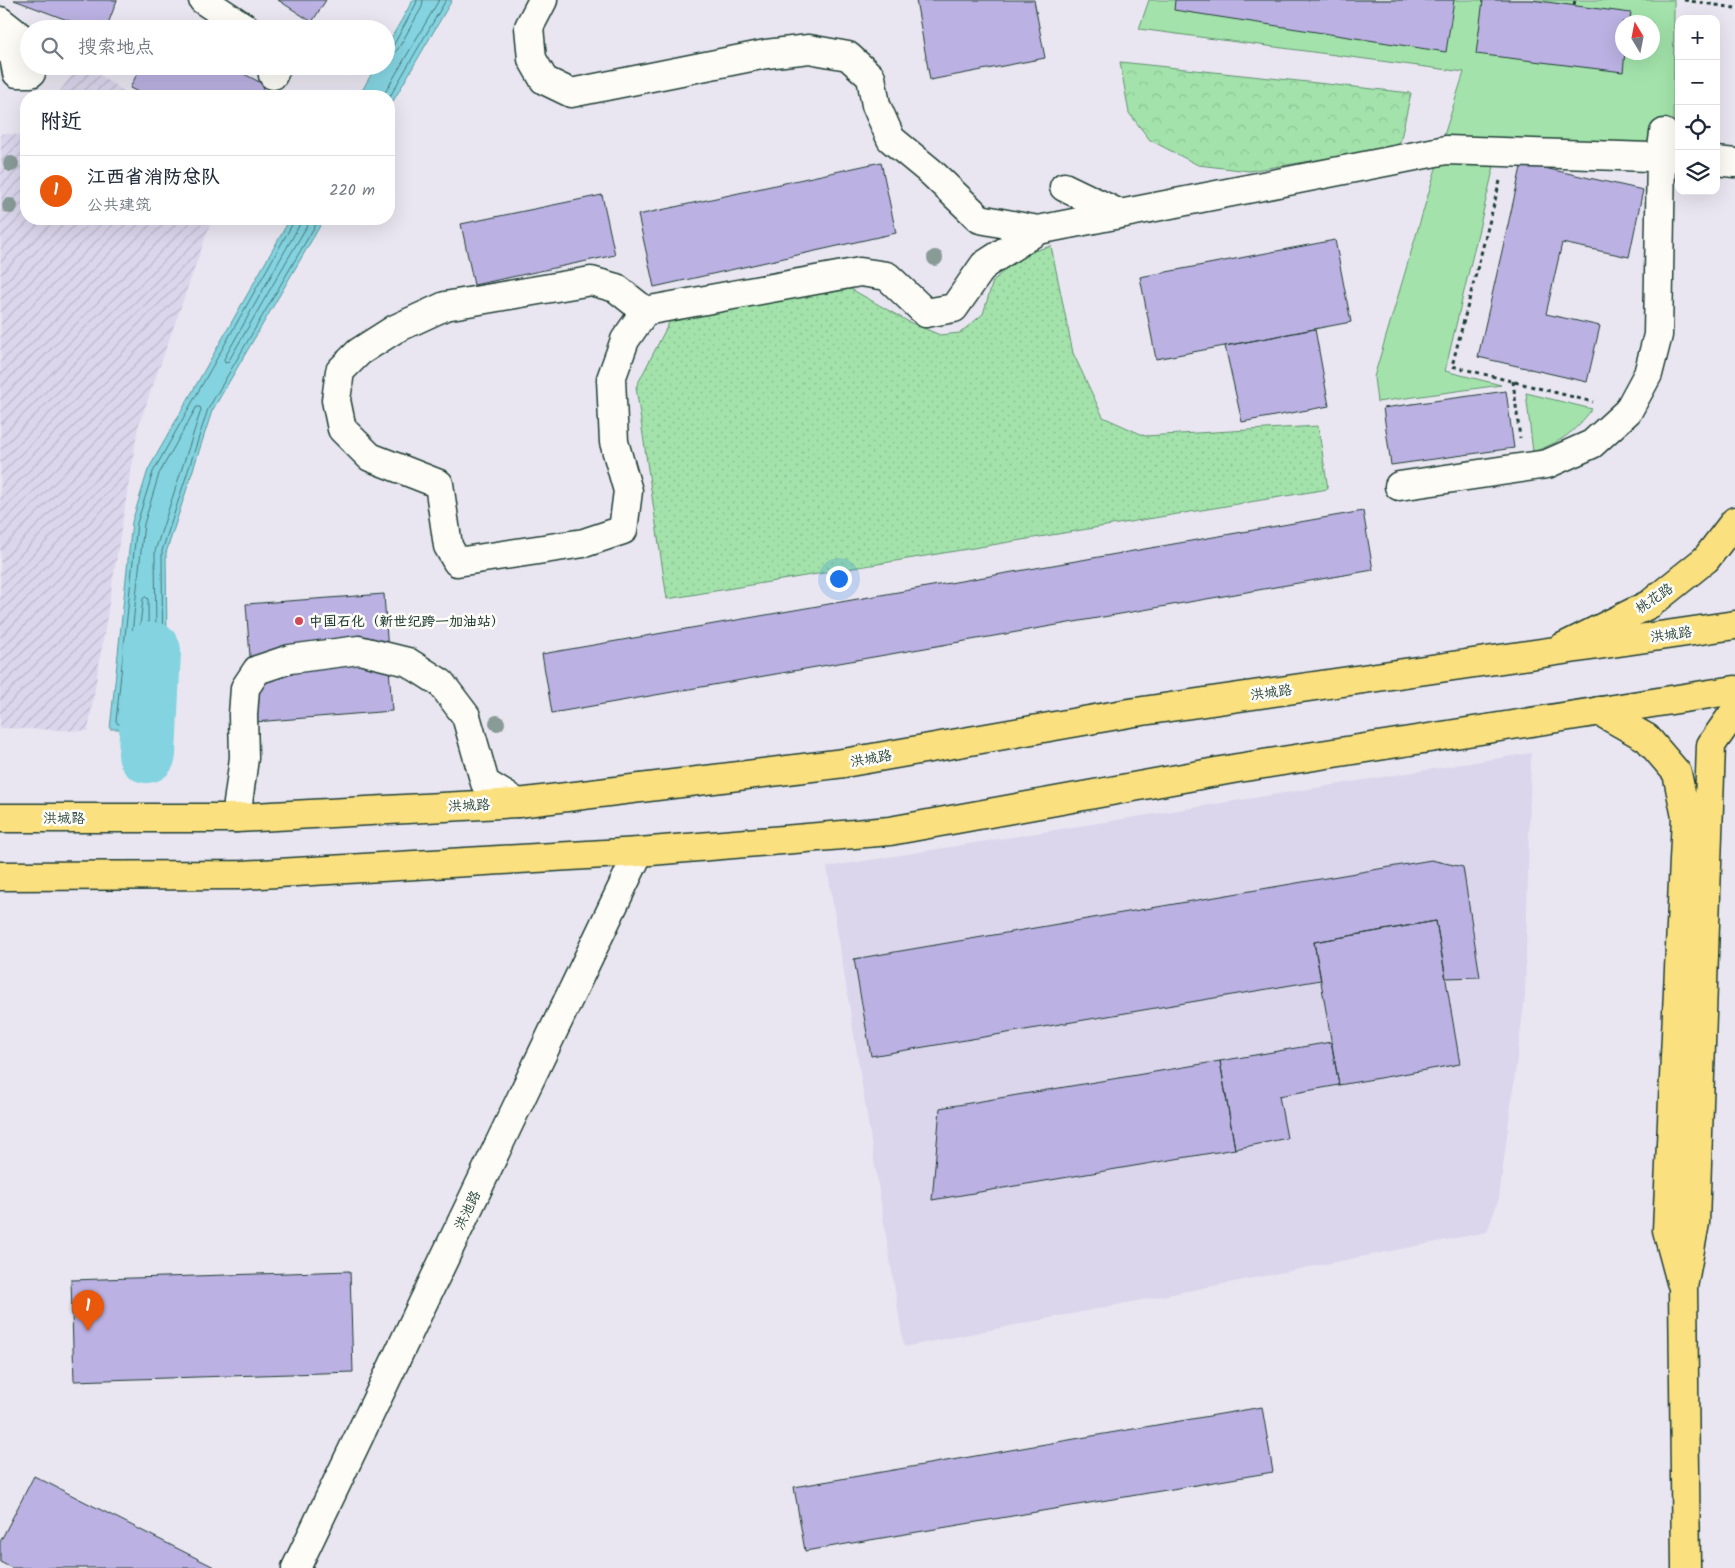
<!DOCTYPE html>
<html lang="zh">
<head>
<meta charset="utf-8">
<style>
	body { margin:0; font-family:Kalam,"LXGW WenKai TC",sans-serif; background:#f6f6f7; color:#1f2937 }
	.controls { position:absolute; right:15px; top:15px; display:grid; overflow:hidden; border-radius:10px; box-shadow:0 5px 20px #0002 }
	.controls button { width:45px; height:45px; display:grid; place-items:center; padding:0; border:0; border-bottom:1px solid #e0e1e3; background:#fff; color:#1f2937; font:25px sans-serif }
	.compass { position:absolute; left:1615px; top:15px; width:45px; height:45px; border-radius:50%; background:#fff; box-shadow:0 5px 20px #0002; rotate:350deg }
	.you { position:absolute; left:838px; top:578px; width:18px; height:18px; margin:-12px; border:4px solid #fff; border-radius:50%; background:#1a73e8; box-shadow:0 0 0 8px #1a73e833 }
	.badge { display:grid; place-items:center; width:32px; height:32px; border-radius:50%; background:#ea580c; color:#fff; font-size:16px; font-weight:700 }
	.pin { position:absolute; translate:-50% -41px; filter:drop-shadow(0 1px 2px #0008) }
	.pin::after { content:''; position:absolute; top:26px; width:18px; height:15px; background:inherit; clip-path:polygon(0 0,100% 0,50% 100%) }
	.list { margin:0; padding:0; list-style:none }
	h2 { display:flex; justify-content:space-between; align-items:center; height:65px; margin:0; padding:0 20px; font-size:21px }
	h2 small { font-size:16px; font-weight:400; color:#747a83 }
	.list li { display:grid; grid-template-columns:32px 1fr auto; gap:15px; align-items:center; box-sizing:border-box; height:70px; padding:0 20px; border-top:1px solid #e0e1e3 }
	.list b { display:block; font-size:19px; white-space:nowrap }
	.list p { margin:0; font-size:16px; white-space:nowrap; color:#747a83 }
	.list em { font-size:16px; font-style:normal; color:#747a83 }
	.icon { flex:none; width:28px; height:28px; fill:none; stroke:currentColor; stroke-width:2; stroke-linecap:round; stroke-linejoin:round }
	.map { position:relative; flex:none; width:1735px; height:1568px; overflow:hidden }
	.search { position:absolute; background:#fff; box-shadow:0 5px 20px #0002; left:20px; top:20px; width:375px; height:55px; display:flex; align-items:center; gap:12px; box-sizing:border-box; padding:0 18px; border-radius:28px; color:#747a83; font-size:19px }
	.panel { position:absolute; background:#fff; box-shadow:0 5px 20px #0002; left:20px; top:90px; width:375px; height:135px; border-radius:20px }
	.map>svg:first-child { display:block }
</style>
</head>
<body>
<div class="map">
<svg width="1735" height="1568" viewBox="0 0 1735 1568">
	<defs>
		<pattern id="industrial-furrows" width="10" height="10" patternUnits="userSpaceOnUse" patternTransform="scale(1.25)"><rect width="10" height="10" fill="#dbd6ec"/><path d="M-1 1l2-2M0 10L10 0M9 11l2-2" fill="none" stroke="#bcb9cb"/></pattern>
		<pattern id="forest-crowns" width="20" height="18" patternUnits="userSpaceOnUse" patternTransform="scale(1.25)"><rect width="20" height="18" fill="#a3e3ab"/><path d="M2 6a3 3 0 1 1 6 0M12 15a3 3 0 1 1 6 0" fill="none" stroke="#8cc494"/></pattern>
		<pattern id="park-dots" width="8" height="8" patternUnits="userSpaceOnUse" patternTransform="scale(1.25)"><rect width="8" height="8" fill="#a3e3ab"/><path d="M2 2h.1M6 6h.1" fill="none" stroke="#8cc494" stroke-width="1.8" stroke-linecap="round"/></pattern>
	</defs>
	<rect width="100%" height="100%" fill="#e9e6f1"/>
	<filter id="ink" filterUnits="userSpaceOnUse"><feTurbulence type="fractalNoise" baseFrequency=".02" numOctaves="2"/><feDisplacementMap in="SourceGraphic" scale="10" xChannelSelector="R" yChannelSelector="G"/><feConvolveMatrix kernelMatrix="1 2 1 2 8 2 1 2 1" color-interpolation-filters="sRGB"/></filter>
	<g filter="url(#ink)">
		<path fill="#dbd6ec" d="M1531,753L1525,997L1499,1198L1487,1232L904,1347L827,867Z"/>
		<path fill="url(#industrial-furrows)" d="M79,66H86L131,96H56Z
			M1,133L26,136V219H212L138,427L88,731L0,728Z"/>
		<path fill="#a3e3ab" stroke="#619070" fill-rule="evenodd" d="M1149,0H1674L1673,152L1441,145L1464,72L1139,29ZM1622,22H1652V52H1622Z
			M1439,158L1495,162L1445,371L1501,385L1377,402L1374,377Z
			M1526,393L1592,409C1573,434 1562,441 1533,452Z"/>
		<path fill="url(#forest-crowns)" stroke="#619070" d="M1120,62L1411,93L1399,147L1249,171L1198,165L1150,140L1129,113Z"/>
		<path fill="url(#park-dots)" stroke="#619070" d="M1051,246L1073,353L1103,417L1145,436L1318,426L1328,489L667,599L636,387L672,317L851,289L909,322L940,335L960,333L983,314L993,281L1020,255Z"/>
		<path fill="#84d3e0" stroke="#5c979b" d="M413,0H452L389,108V96H359L376,66H386V47Z
			M290,219H324L212,411L166,553L168,729H110L132,522L148,470Z"/>
		<g fill="none" stroke-linecap="round" stroke-linejoin="round">
			<path stroke="#477979" stroke-width="1" d="M386,49L393,46L416,4L417,0
				M386,55L393,54L398,49L422,7L423,0
				M383,96L439,0
				M389,98L446,0
				M294,219L293,223L153,472L137,523L116,721L118,724H160L163,722L162,551L208,409L319,219
				M300,219L299,226L224,359L225,363L228,362L311,219
				M197,407H200L201,410L155,551L157,715L154,717L125,718L123,715L144,524L159,474Z
				M146,597L148,599L149,708L147,710H134L131,707L143,599Z"/>
			<path stroke="#84d3e0" stroke-width="58" d="M147,754L152,651"/>
		</g>
		<path fill="#bbb1e2" stroke="#1f3d34" d="M14,0H117L106,29H91Z
			M278,0H326L312,22Z
			M916,0H1034L1045,58L930,80Z
			M1175,0H1454L1446,52L1174,10Z
			M1483,0H1531L1631,13L1629,22H1622V52H1625L1623,72L1476,54Z
			M141,66H229L265,85L259,96H146L130,88Z
			M881,162L896,233L654,287L638,215Z
			M1522,163L1643,190L1629,257L1562,243L1546,314L1600,326L1587,382L1478,357Z
			M602,195L615,255L474,285L461,224Z
			M1335,240L1351,322L1156,359L1140,277Z
			M1315,329L1329,406L1242,422L1225,346Z
			M1506,391L1514,448L1391,465L1383,408Z
			M1363,511L1373,570L552,713L542,654Z
			M384,594L392,711L255,722L246,604Z
			M1431,860L1463,867L1480,977L1446,978L1436,921L1314,942L1321,980L871,1056L854,959Z
			M1436,921L1460,1064L1339,1085L1314,942Z
			M1331,1042L1339,1085L1279,1096L1287,1138L1235,1149L1220,1061Z
			M1220,1061L1235,1149L932,1200L940,1108Z
			M350,1271L353,1372L74,1381L71,1280Z
			M1262,1407L1273,1472L805,1551L794,1487Z
			M34,1476L216,1568H12L0,1562V1542Z"/>
		<g fill="none" stroke-linecap="round" stroke-linejoin="round">
			<defs>
				<path id="minor" d="M203,0L247,29
					M543,0L529,27L532,59L544,80L571,93L766,54L809,49L848,56L871,77L876,105L891,139L931,172L980,219L1038,230
					M0,21L29,44
					M0,47L13,52L17,73H31L32,66
					M273,75L277,66
					M1716,161L1735,163
					M1064,187L1120,214
					M645,311L616,288L591,281L445,306L395,329L359,352L340,371L336,400L342,429L370,457L439,484L448,546L457,562L584,543L623,530L628,491L614,442L611,379L625,340L645,311L860,272L887,276L926,313L954,308L984,265L1038,230L1446,150L1679,158
					M1399,486L1547,464L1592,444L1628,411L1648,374L1658,335L1661,156L1664,133
					M236,818L244,758L243,715L245,688L257,670L290,659L359,650L408,662L441,683L466,716L485,783L518,803
					M296,1568L639,852"/>
				<path id="major" d="M1561,648L1650,604L1706,559L1735,521
					M1599,711L1647,738L1677,773L1686,817L1667,1230L1681,1282
					M1686,1568L1683,1287L1695,1223L1711,745L1735,711"/>
				<path id="highway" d="M0,818H236L518,803L844,763L1129,713L1735,625
					M0,876L242,875L639,852L890,831L1238,768L1735,690"/>
			</defs>
			<use href="#minor" stroke="#1f3d34" stroke-width="31"/>
			<use href="#major" stroke="#1f3d34" stroke-width="31"/>
			<use href="#highway" stroke="#1f3d34" stroke-width="31"/>
			<path stroke="#1f3d34" stroke-width="3" stroke-dasharray="4 4" stroke-linecap="butt" d="M1684,0L1735,8
				M1574,5L1575,0
				M1500,181L1452,366L1593,402
				M1513,381L1520,438"/>
			<use href="#minor" stroke="#fdfcf7" stroke-width="28"/>
			<use href="#major" stroke="#fbe080" stroke-width="28"/>
			<use href="#highway" stroke="#fbe080" stroke-width="28"/>
		</g>
		<g fill="#889b96">
			<circle cx="11" cy="164" r="8"/>
			<circle cx="10" cy="206" r="8"/>
			<circle cx="935" cy="258" r="8"/>
			<circle cx="497" cy="723" r="8"/>
		</g>
	</g>
	<circle fill="#d1495b" stroke="#fdfcf7" stroke-width="2" cx="299" cy="621" r="5"/>
	<g text-anchor="middle" stroke-width="5" stroke-linejoin="round" paint-order="stroke">
		<g font-size="14" fill="#1f3d34" stroke="#fdfcf7">
			<text transform="translate(1654 598) rotate(-34)" y="5">桃花路</text>
			<text transform="translate(1671 634) rotate(-8)" y="5">洪城路</text>
			<text transform="translate(1271 692) rotate(-8)" y="5">洪城路</text>
			<text transform="translate(871 758) rotate(-10)" y="5">洪城路</text>
			<text transform="translate(469 805) rotate(-3)" y="5">洪城路</text>
			<text x="64" y="823">洪城路</text>
			<text transform="translate(467 1210) rotate(-64)" y="5">洪池路</text>
		</g>
		<g font-size="14" font-weight="bold" fill="#1f3d34" stroke="#fdfcf7" text-anchor="start">
			<text x="309" y="626">中国石化（新世纪跨一加油站）</text>
		</g>
	</g>
</svg>
<div class="controls">
<button>+</button>
<button>−</button>
<button><svg class="icon" aria-label="locate" viewBox="0 0 24 24"><circle cx="12" cy="12" r="6"/><path d="M12 2v4M12 18v4M2 12h4M18 12h4"/></svg></button>
<button><svg class="icon" aria-label="layers" viewBox="0 0 24 24"><path d="M12 4l9 5-9 5-9-5zM3 14l9 5 9-5"/></svg></button>
</div>
<svg class="compass" viewBox="-18 -18 36 36"><path d="M0-13l5 13h-10z" fill="#e53935"/><path d="M0 13l5-13h-10z" fill="#747a83"/></svg>
<div class="you"></div>
<div class="pin badge" style="left:88px;top:1331px">1</div>
<div class="search"><svg class="icon" aria-label="search" viewBox="0 0 24 24"><circle cx="10" cy="10" r="6"/><path d="M15 15l6 6"/></svg>搜索地点</div>
<section class="panel">
<h2>附近<small></small></h2>
<ul class="list">
<li><span class="badge">1</span><div><b>江西省消防总队</b><p>公共建筑</p></div><em>220 m</em></li>
</ul>
</section>
</div>
</body>
</html>
